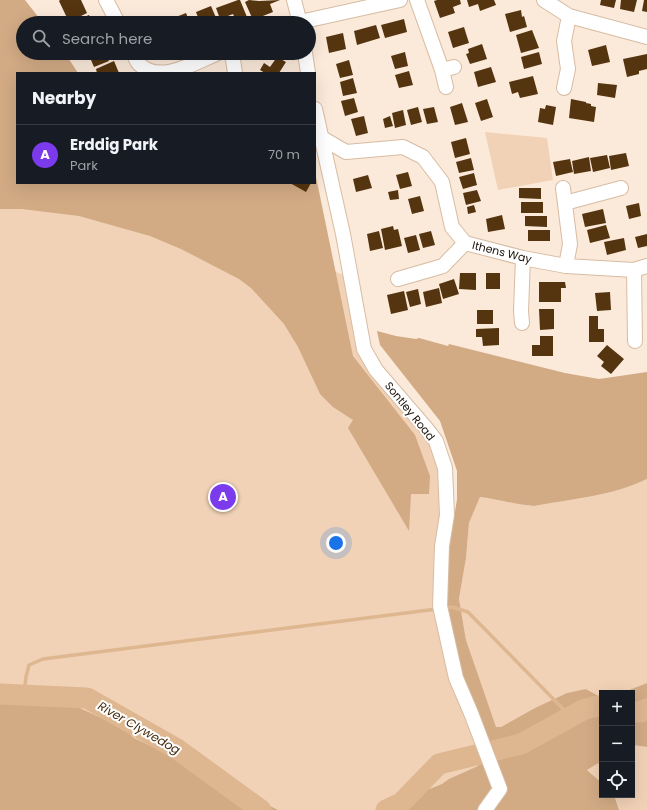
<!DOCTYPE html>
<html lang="en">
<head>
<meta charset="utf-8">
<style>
	body { margin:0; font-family:Poppins,sans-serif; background:#20242c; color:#f1f3f6 }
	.controls { position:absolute; right:12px; bottom:12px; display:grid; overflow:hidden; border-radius:0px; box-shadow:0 4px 16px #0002 }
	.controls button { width:36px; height:36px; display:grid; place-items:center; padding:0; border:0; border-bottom:1px solid #363941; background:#171b24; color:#f1f3f6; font:20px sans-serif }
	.you { position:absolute; left:336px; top:543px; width:14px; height:14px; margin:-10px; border:3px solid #fff; border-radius:50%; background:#1a73e8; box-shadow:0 0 0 6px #1a73e833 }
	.badge { display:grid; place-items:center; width:26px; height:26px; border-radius:50%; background:#7c3aed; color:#fff; font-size:13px; font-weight:700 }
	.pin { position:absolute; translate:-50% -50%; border:2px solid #fff; box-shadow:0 1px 4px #0006 }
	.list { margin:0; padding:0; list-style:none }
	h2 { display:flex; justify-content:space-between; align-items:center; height:52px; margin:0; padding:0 16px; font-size:17px }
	h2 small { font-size:13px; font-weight:400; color:#9ea1a6 }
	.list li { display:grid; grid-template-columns:26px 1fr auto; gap:12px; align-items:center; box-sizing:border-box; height:60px; padding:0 16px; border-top:1px solid #363941 }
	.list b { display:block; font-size:15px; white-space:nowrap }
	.list p { margin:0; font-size:13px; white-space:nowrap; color:#9ea1a6 }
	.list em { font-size:13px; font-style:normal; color:#9ea1a6 }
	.icon { flex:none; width:22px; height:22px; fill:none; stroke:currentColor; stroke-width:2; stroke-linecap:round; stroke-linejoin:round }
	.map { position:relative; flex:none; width:647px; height:810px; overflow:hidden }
	.search { position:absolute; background:#171b24; box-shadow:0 4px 16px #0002; left:16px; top:16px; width:300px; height:44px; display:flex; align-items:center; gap:10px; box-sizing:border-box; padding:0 14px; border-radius:22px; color:#9ea1a6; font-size:15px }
	.panel { position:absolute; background:#171b24; box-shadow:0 4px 16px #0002; left:16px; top:72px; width:300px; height:112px; border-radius:0px }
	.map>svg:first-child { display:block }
</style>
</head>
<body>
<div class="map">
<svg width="647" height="810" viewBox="0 0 647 810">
	<rect width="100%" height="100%" fill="#fbeada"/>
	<path fill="#f1d2b6" d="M485,132L547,138L553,180L498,190Z
		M0,154L17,183H142L352,279L364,349L406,403L445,468L442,547L507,810H0Z
		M647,479V683L621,693H602V698L586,689L533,709L501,727H495L466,640L459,599L466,558L469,523L480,497C498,499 516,505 534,506C572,499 612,496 647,479Z
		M632,745L647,747V810H619L614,795H632Z
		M602,761V783L587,770Z"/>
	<path fill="#d2ab85" d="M0,0H25L43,23H23V53H65L78,73H17V183H315V172L353,356L415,435L430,476L429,494H411L409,531L348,428L353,420L333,407L320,394L298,347L284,324L251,288L239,279L181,249L150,236L79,216L22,209H0Z
		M377,331L396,336L416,339L419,338L448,346L449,344L565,373L599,379L647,372V479C612,496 572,499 534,506C516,505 498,499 480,497L469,523L466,558L459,599L466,640L496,727H501L533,709L567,693L586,689L602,698V761L587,770L602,783V795H614L619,810H385L390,805L442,784L449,779L478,766L488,745L461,681L446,615L447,563L457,499V471L440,421L380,345Z
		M647,683V747L632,745V693H621Z
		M33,695H46L60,699L123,728L134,738L155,748L160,742L225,783L278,810H0V700Z"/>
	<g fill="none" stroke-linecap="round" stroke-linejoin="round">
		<path stroke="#deb791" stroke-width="3.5" d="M443,608L452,607L468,612L571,717
			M24,695L26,677L29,665L43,659L437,609"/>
		<path stroke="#deb791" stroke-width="21" d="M0,694L87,698L177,749L261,810
			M632,712H641L647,709
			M386,810L401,803L439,764L521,744L583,710L593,707L602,706"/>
	</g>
	<path fill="#553510" d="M60,0H81L87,13L69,22L59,1Z
		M238,0H240L249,22L237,23L233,14L220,19L216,8Z
		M249,0L259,1L280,0L270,4L273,12L253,20L245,2Z
		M437,0H460L461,4L453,7L455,13L440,18L434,1Z
		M467,0H494L496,5L480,11L478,4L469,7Z
		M601,0H616L614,8L600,5Z
		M621,0H637L634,12L620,9Z
		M644,0H647V12L642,11Z
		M211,6L217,20L209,23H200L196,12Z
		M521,10L522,17L524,16L527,27L510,32L505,14Z
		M186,13L190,23H161Z
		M89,15L93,23H75L74,21Z
		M404,19L407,32L385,38L381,25Z
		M376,25L380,38L357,45L354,31Z
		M464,27L469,43L453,48L448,32Z
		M532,30L539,48L521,53L516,35Z
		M343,33L346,49L329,53L326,37Z
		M482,44L487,59L470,64L466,54L469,53L468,49Z
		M606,45L610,62L592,66L588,50Z
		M405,52L408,66L395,69L391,56Z
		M539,52L542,64L524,69L521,57Z
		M88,53H100L102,57L106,54L109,61L94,67Z
		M647,54V69L639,71V74L627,77L623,59Z
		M277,57L286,62L279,73H265L260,70L264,63L270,67Z
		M349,60L353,75L340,78L336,64Z
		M114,61L119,73H97L96,69Z
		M491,67L496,82L478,87L474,72Z
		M409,71L413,85L399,88L395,75Z
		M533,76L538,94L520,98L518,92L512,94L509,82Z
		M353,78L357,93L343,96L340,82Z
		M598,83L617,85L615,98L597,95Z
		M354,98L358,112L345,116L341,101Z
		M487,99L493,117L481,121L475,103Z
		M571,99L586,102V103L591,104V106L596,107L594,122L569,118Z
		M462,103L468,122L455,125L450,107Z
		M546,105L556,107L553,125L538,122L540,108L545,109Z
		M418,107L422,122L411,125L407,110Z
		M434,107L438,122L427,124L423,109Z
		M403,110L406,125L395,128L392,113Z
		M364,116L368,133L356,136L351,119Z
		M390,116L393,126L385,128L383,119Z
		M466,138L470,154L455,158L451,142Z
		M626,153L629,166L611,170L609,156Z
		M607,155L610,168L593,172L590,158Z
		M589,157L591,171L574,174L572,161Z
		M471,158L474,170L459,173L456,162Z
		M570,159L573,172L556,176L553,162Z
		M408,172L412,186L400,189L396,175Z
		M474,173L477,185L463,189L459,177Z
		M368,175L372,188L356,192L353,179Z
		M290,183H311L306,192Z
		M519,188H541V199L519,198Z
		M398,190L399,199L390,200L388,192Z
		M477,190L481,201L466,205L463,193Z
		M420,196L424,211L412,214L408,199Z
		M521,202H543V213H521Z
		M639,203L641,216L629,219L626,206Z
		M474,205L476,212L468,214L467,207Z
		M603,209L606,223L585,227L582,214Z
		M502,215L505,229L488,232L486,219Z
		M525,216H547V227L525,226Z
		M606,225L610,238L590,243L587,230Z
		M393,226L394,230L398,229L402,246L385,250L381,229Z
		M528,230H550V241H528Z
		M379,231L383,248L370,251L367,234Z
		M431,231L435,245L423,248L419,234Z
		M647,234V246L638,248L635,237Z
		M416,235L420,250L408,253L404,238Z
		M624,238L626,250L607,255L604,242Z
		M460,273H476V290L459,289Z
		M486,273H500V289H486Z
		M454,279L459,294L443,299L439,284Z
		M539,282H565L566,288H561V302H539Z
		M439,288L442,303L426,307L423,292Z
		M418,289L421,304L410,307L406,292Z
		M404,291L408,310L391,314L387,295Z
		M610,292L611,310L597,311L595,293Z
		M539,309H554V329L540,330Z
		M477,310H493V324H477Z
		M589,316H598V329H604V342H589Z
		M499,328V345L483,346L482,337H476V329Z
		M540,336H553V356H532V345H540Z
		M607,345L624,359L611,374L601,366L604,362L597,356Z"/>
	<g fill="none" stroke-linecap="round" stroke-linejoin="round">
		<defs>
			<path id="street" d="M106,0L118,23
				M294,0L300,23
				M417,0L442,70L446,87
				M544,0L569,16L647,37
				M300,22L400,0
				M133,53C135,56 136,61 139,64C159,85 196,62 218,53
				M232,53L235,73
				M305,53L308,73
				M442,70L454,67
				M564,88L568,69L564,41L569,16
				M315,109L343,234L364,349L376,370L426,428L436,441L445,468L447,515L442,546L440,606L456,678L471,713L500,789L485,810
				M322,138L346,152L403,147L423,157L442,182L452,227L465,243L523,258L566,266L634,270L647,266
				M563,188L570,244L566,266
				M565,203L621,188
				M634,270L635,341
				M398,279L443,266L465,243
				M522,323L521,311L523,258"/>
		</defs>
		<use href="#street" stroke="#d7bca2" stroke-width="16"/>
		<use href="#street" stroke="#fff" stroke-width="14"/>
	</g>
	<g text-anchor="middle" stroke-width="4" stroke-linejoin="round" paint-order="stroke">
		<g font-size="11" fill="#180f06" stroke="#fff">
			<text transform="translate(502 252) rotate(14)" y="4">Ithens Way</text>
			<text transform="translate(410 411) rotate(51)" y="4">Sontley Road</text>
		</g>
		<g font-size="12" font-style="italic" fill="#452a0b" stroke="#fff">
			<text transform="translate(139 728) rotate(30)" y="4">River Clywedog</text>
		</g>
	</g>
</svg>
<div class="controls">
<button>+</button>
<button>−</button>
<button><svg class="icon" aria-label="locate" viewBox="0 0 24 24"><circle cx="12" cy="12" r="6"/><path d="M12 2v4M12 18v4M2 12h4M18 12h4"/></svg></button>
</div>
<div class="you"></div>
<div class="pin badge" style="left:223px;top:497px">A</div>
<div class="search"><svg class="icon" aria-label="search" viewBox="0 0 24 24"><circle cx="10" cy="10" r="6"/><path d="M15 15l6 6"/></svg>Search here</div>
<section class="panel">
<h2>Nearby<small></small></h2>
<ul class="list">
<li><span class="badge">A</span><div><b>Erddig Park</b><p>Park</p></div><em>70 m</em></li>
</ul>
</section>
</div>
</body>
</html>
